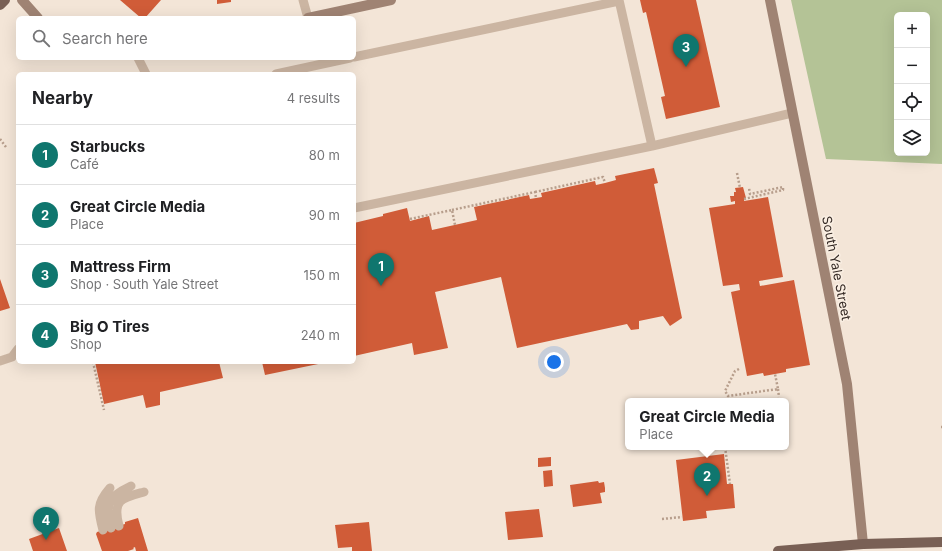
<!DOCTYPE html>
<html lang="en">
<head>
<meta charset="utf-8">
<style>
	body { margin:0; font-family:Inter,sans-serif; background:#f6f6f6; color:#202124 }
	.controls { position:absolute; right:12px; top:12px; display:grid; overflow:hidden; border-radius:6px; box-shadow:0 4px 16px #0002 }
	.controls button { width:36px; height:36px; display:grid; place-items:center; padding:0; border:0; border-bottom:1px solid #e0e0e0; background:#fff; color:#202124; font:20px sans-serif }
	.you { position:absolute; left:554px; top:362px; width:14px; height:14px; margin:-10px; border:3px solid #fff; border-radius:50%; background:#1a73e8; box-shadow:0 0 0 6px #1a73e833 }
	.badge { display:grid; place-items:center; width:26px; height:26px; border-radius:50%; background:#0f766e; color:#fff; font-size:13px; font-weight:700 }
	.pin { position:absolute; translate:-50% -33px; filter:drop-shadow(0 1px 2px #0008) }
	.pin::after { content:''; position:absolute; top:21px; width:14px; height:12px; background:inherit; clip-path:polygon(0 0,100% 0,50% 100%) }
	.popup { position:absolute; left:625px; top:398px; width:164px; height:52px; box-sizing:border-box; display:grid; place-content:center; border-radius:6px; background:#fff; filter:drop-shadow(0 1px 3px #0005); font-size:13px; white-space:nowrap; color:#757577 }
	.popup b { font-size:15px; color:#202124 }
	.popup::after { content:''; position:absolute; left:50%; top:100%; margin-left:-8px; border:8px solid transparent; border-top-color:#fff }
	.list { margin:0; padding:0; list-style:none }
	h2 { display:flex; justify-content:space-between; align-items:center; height:52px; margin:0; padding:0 16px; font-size:17px }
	h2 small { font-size:13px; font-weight:400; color:#757577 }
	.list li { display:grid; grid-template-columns:26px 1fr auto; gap:12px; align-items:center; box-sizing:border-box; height:60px; padding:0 16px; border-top:1px solid #e0e0e0 }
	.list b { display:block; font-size:15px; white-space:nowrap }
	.list p { margin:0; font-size:13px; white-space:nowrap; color:#757577 }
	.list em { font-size:13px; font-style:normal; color:#757577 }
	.icon { flex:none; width:22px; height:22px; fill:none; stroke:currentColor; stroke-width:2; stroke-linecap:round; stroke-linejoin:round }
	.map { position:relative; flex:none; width:942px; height:551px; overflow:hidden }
	.search { position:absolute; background:#fff; box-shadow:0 4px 16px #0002; left:16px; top:16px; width:340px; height:44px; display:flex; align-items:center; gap:10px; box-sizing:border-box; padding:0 14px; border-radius:6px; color:#757577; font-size:15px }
	.panel { position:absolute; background:#fff; box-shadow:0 4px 16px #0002; left:16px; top:72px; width:340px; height:292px; border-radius:6px }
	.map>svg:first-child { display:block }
</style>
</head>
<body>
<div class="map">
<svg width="942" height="551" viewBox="0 0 942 551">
	<rect width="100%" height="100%" fill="#f3e5d7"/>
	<path fill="#b4c396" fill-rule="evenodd" d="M791,0H942V164L826,159ZM897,15H927V153H897Z"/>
	<path fill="#d05c38" d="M120,0H161L145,18H141Z
		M217,0H231V2L217,4Z
		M640,0H696L720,107L666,119L661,97L665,96L646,12L643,13Z
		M654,168L658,183L654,184L682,318L670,326L663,316L639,321V329L631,330L627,324L517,348L501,277L435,292L448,348L414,355L412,343L354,356V223L383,216V214L407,208L410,221L429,216L432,230L477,220L474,207L529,195L530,199L542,197L541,193L595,181L596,185L605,183L616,180L615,176Z
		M743,187L746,198H744V201L768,197L783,277L759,281L760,286L794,280L810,365L786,369V372L764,376L763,373L747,376L731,292L740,290L739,284L723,286L709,208L735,204V201L731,202L730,196H734V192H736L735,188Z
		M0,279L10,308L0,311Z
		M95,362H219L223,378L160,392V405L146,408L143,395L104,404Z
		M262,362H323V363L265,375Z
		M724,454L727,484H733L735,508L706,511L707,518L683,521L676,460Z
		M551,457V466L538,467V458Z
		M552,470L553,486L544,487L543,471Z
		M598,481L599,483L604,482L605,488V492L600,493L602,503L573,507L570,485Z
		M539,509L543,537L508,540L505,512Z
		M138,518L148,551H136L135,547L133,548L134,549L128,551H102L96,534L97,532L125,524V522Z
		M369,522L372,551H352V547L338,548L335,525Z
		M59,528L67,551H33L29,539Z"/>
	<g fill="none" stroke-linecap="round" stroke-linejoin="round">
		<path stroke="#b79e8c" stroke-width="2.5" stroke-dasharray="2 2" stroke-linecap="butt" d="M0,139L6,147
			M737,173L740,188
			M535,192L603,177L605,183
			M744,199L783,190V187L750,194L749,188
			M452,210L535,192L536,198
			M410,219L452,210L455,225
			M93,362L104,410
			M739,369L735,371L725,391L728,396L778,389L775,374
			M778,389L779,397
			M941,427H942
			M725,447L730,484
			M662,519L682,517"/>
		<path stroke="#cbb5a2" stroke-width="9" d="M303,0L308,18
			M619,0L652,146
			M354,57L619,1
			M138,58L146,74
			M276,74L350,58
			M354,208L652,146L792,113
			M0,361L12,357L18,349
			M119,526C112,499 122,498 144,492
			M111,528C104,503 108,497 131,486
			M103,530C98,511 96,504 110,488"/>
		<path stroke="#9f8373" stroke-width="10" d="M22,0L38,18
			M770,0L847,384L863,544
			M308,18L391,0"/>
		<path stroke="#796055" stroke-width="10" d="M0,5L5,0
			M778,551L863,544L942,542"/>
	</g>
	<g text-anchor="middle" stroke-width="3" stroke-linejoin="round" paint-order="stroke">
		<g font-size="13" fill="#352a25" stroke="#faefe3">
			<text transform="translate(837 268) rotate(79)" y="5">South Yale Street</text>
		</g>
	</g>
</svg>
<div class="controls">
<button>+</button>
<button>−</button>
<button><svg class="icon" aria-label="locate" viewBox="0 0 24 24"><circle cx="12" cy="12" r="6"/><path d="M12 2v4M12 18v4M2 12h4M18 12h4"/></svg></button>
<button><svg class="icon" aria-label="layers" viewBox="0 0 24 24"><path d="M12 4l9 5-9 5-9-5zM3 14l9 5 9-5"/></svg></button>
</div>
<div class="you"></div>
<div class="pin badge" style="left:381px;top:286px">1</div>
<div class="pin badge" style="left:707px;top:496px">2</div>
<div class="popup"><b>Great Circle Media</b>Place</div>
<div class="pin badge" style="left:686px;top:67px">3</div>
<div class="pin badge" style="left:46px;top:540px">4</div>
<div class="search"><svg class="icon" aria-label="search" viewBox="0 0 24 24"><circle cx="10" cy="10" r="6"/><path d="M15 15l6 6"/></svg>Search here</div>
<section class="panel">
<h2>Nearby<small>4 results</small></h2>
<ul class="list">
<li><span class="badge">1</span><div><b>Starbucks</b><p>Café</p></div><em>80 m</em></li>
<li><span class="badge">2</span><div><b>Great Circle Media</b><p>Place</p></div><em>90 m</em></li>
<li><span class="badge">3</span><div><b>Mattress Firm</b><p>Shop · South Yale Street</p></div><em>150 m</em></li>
<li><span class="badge">4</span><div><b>Big O Tires</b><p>Shop</p></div><em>240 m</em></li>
</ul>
</section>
</div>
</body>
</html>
